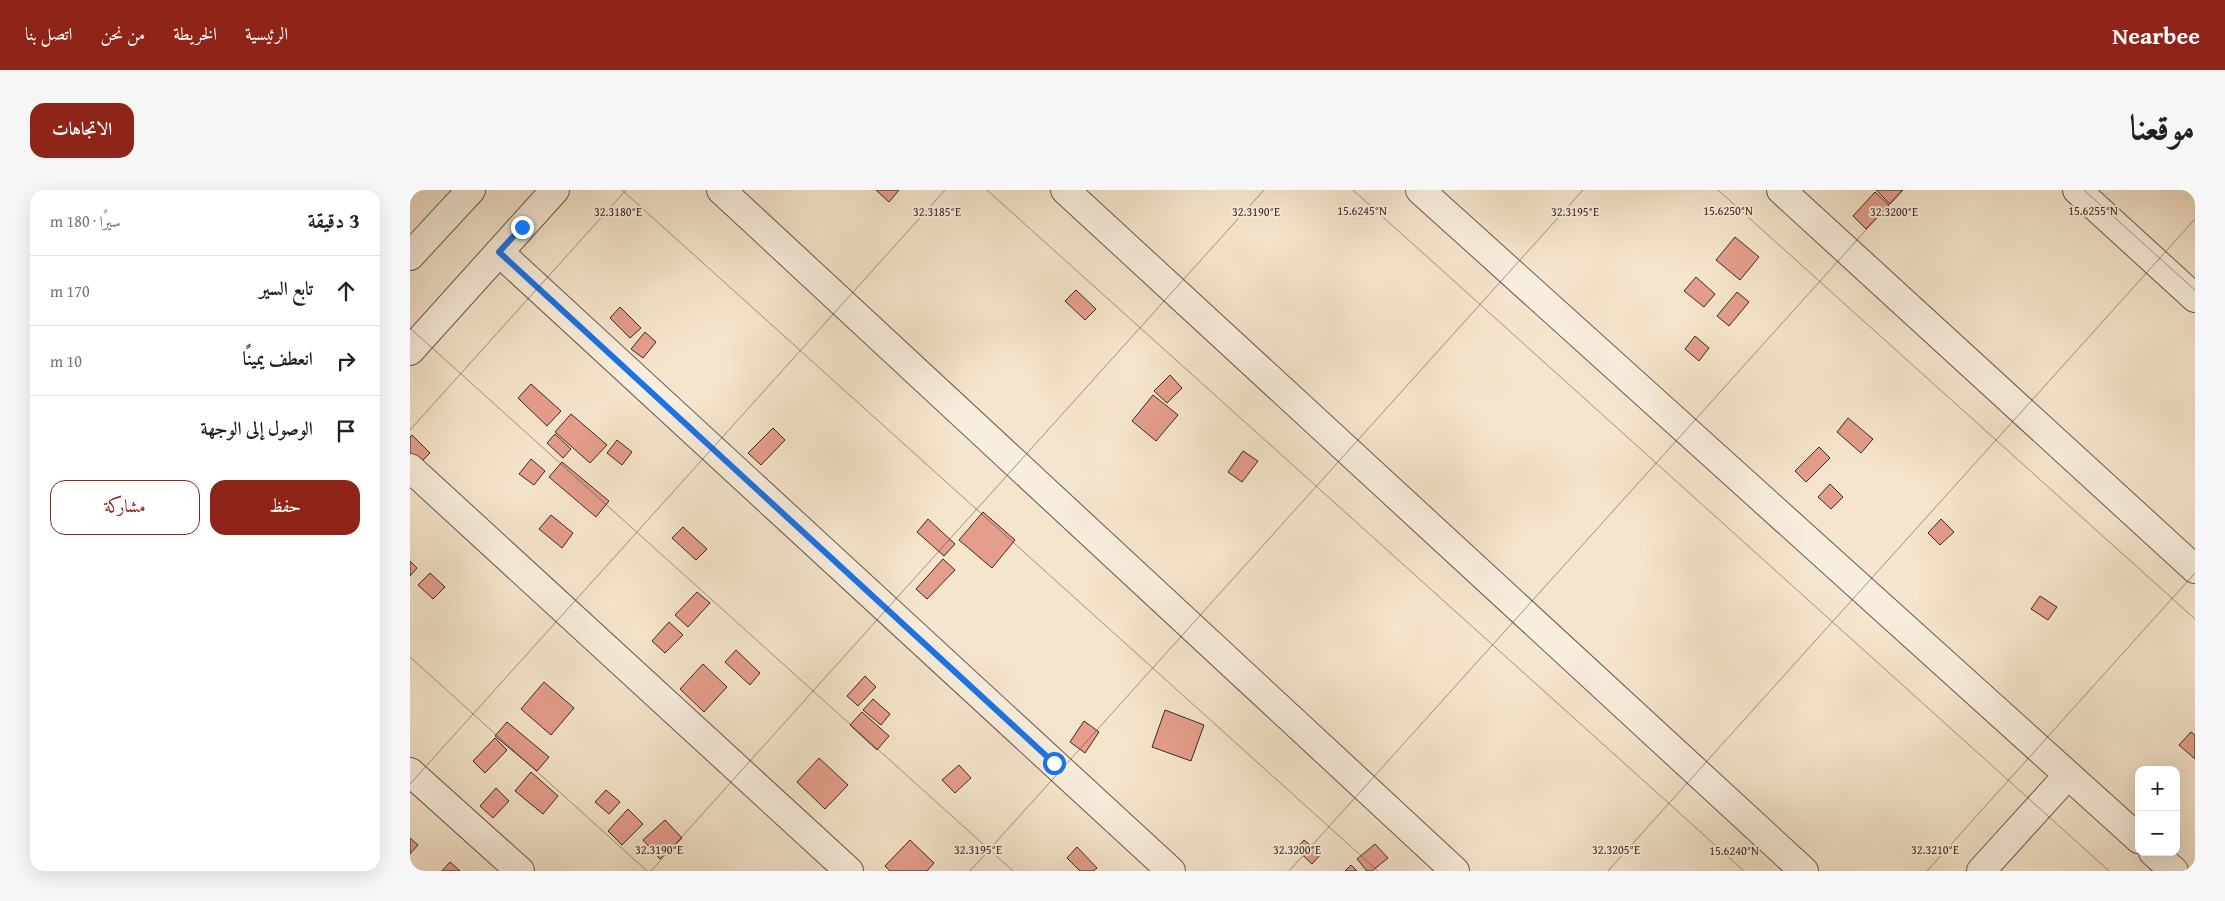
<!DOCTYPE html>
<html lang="ar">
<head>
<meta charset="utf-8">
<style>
	body { margin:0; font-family:"Gentium Book Plus",Amiri,serif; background:#f6f6f6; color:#222; direction:rtl }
	.controls { position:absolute; right:15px; bottom:15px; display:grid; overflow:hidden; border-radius:10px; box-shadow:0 5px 20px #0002 }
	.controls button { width:45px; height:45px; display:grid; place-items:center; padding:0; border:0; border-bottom:1px solid #e0e0e0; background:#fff; color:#222; font:25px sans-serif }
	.stop { position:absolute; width:15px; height:15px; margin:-11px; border:4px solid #1a73e8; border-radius:50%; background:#fff }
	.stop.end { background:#1a73e8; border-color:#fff; box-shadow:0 1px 5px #0008 }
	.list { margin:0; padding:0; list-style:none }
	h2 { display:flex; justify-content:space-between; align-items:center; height:65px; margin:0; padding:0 20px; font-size:21px }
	h2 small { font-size:16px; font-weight:400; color:#767676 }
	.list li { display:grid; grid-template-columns:32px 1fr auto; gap:15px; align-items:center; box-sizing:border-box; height:70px; padding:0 20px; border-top:1px solid #e0e0e0 }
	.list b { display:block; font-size:19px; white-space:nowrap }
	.list em { font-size:16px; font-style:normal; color:#767676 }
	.actions { display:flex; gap:10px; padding:15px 20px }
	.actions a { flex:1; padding:11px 0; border:1px solid #8f2418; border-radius:15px; text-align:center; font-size:18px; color:#8f2418 }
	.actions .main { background:#8f2418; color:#fff }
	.icon { flex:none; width:28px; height:28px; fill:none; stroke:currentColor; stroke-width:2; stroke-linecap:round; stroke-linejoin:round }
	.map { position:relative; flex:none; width:1785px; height:681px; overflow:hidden; direction:ltr; border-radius:15px }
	header { display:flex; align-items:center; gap:30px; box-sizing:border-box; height:70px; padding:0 25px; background:#8f2418; color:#fff }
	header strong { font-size:24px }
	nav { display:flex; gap:28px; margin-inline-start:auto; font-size:18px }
	.intro { display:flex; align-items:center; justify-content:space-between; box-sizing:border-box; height:120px; padding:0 30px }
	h1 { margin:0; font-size:35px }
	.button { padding:12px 22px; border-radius:15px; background:#8f2418; color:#fff; font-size:18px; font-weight:700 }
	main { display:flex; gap:30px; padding:0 30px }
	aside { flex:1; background:#fff; border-radius:15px; box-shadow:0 5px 20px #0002 }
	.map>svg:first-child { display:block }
</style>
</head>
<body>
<header>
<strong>Nearbee</strong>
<nav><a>الرئيسية</a><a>الخريطة</a><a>من نحن</a><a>اتصل بنا</a></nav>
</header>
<div class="intro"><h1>موقعنا</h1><a class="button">الاتجاهات</a></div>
<main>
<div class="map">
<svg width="1785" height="681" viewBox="0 0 1785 681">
	<rect width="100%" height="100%" fill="#f5e5cc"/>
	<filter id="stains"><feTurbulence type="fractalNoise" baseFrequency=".004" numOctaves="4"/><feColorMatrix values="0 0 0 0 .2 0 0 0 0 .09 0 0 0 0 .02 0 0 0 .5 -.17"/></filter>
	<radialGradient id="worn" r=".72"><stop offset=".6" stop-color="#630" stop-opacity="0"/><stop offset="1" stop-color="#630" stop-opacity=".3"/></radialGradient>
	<path fill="#e59e8c" stroke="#3b2820" d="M466,0H489L479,12Z
		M1466,0H1493L1480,14Z
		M1465,2L1479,15L1456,39L1443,26Z
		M1325,47L1349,67L1330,90L1306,70Z
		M1286,87L1305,104L1294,117L1274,101Z
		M666,100L686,119L675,130L655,111Z
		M1327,102L1339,112L1319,136L1307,126Z
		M210,117L231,138L220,148L200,128Z
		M235,142L246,152L233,168L221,159Z
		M1285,146L1299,158L1289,171L1275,159Z
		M760,185L772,198L757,213L744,201Z
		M121,194L151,221L137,236L108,208Z
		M743,205L768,225L746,251L722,231Z
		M161,224L197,255L180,273L145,242Z
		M1438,228L1463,249L1451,263L1427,242Z
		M363,238L375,250L351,275L338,263Z
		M145,244L161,259L153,268L137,253Z
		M2,245L20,263L6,277L0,271V247Z
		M207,250L222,262L212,275L197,263Z
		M1409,257L1420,268L1396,292L1385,281Z
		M833,261L848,271L832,292L818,282Z
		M121,269L135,281L124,295L109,284Z
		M152,272L199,311L186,327L139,287Z
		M1420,294L1433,307L1421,319L1408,307Z
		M573,322L605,350L582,378L549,350Z
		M141,325L163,343L152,358L129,339Z
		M518,329L545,354L534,366L507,342Z
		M1531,329L1544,342L1530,355L1518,343Z
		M273,337L297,359L286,370L262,348Z
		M533,369L545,380L517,409L506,399Z
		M0,371L7,378L0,386Z
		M20,383L35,397L23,409L8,395Z
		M287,402L300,413L278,437L265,425Z
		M1630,406L1647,417L1638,430L1621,419Z
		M259,432L273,445L255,463L242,451Z
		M326,460L350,483L340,495L315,472Z
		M293,474L317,497L294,522L270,499Z
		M455,486L466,497L448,516L437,506Z
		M134,492L164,518L141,545L111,519Z
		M463,509L480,524L471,535L453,520Z
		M755,520L794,535L781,571L742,557Z
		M452,522L479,546L467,560L440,535Z
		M674,531L689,542L675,563L660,552Z
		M97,532L139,567L127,581L85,546Z
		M1781,542L1785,545V569L1769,555Z
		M85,548L97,560L75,583L63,571Z
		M409,568L438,595L415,619L387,592Z
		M549,575L561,588L545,603L532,590Z
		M121,582L148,606L133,624L105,601Z
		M86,598L99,611L83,628L70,616Z
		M196,600L210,612L199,624L185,612Z
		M218,619L233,634L212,655L198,641Z
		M255,630L272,648L250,669L233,650Z
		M0,648L8,655L0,664Z
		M500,650L524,673L517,681H480L475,676Z
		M894,650L911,664L902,674L886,659Z
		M965,654L978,668L962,681H957L947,669Z
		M667,657L687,678L683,681H670L657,668Z
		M40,672L50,681H32Z
		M941,675L947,681H935Z"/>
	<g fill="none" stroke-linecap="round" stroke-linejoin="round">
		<defs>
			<path id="minor" d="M311,0L1045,681
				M655,0L1394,681
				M1010,0L1729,649
				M1371,0L1785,379
				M1667,0L1785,108
				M89,62L761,681
				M0,66L61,0
				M0,161L145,0
				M0,278L439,681
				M0,582L110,681
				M1743,662L1764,681
				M1571,681L1658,585"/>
		</defs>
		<use href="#minor" stroke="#6a574b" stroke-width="30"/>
		<use href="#minor" stroke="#f8eede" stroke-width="28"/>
	</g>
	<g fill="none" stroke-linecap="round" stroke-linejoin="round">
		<path stroke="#1a73e8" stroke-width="6" d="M112,37L89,62L644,573"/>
	</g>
	<path fill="none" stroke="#3b2820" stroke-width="1" stroke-opacity="0.45" d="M212,0L968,681M577,0L1334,681M943,0L1699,681M1308,0L1785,429M1674,0L1785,100M0,138L603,681M0,240L216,0M0,467L237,681M0,594L535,0M241,681L854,0M560,681L1173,0M879,681L1492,0M1198,681L1785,29M1517,681L1785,383"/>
	<g font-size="12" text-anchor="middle" fill="#3b2820" stroke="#f8eede" stroke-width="4" stroke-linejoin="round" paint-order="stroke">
		<text x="1318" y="25">15.6250°N</text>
		<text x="952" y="25">15.6245°N</text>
		<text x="1683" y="25">15.6255°N</text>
		<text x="527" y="26">32.3185°E</text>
		<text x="846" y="26">32.3190°E</text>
		<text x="1165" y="26">32.3195°E</text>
		<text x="1484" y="26">32.3200°E</text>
		<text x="208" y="26">32.3180°E</text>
		<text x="249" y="664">32.3190°E</text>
		<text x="568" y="664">32.3195°E</text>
		<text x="887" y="664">32.3200°E</text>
		<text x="1206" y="664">32.3205°E</text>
		<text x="1525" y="664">32.3210°E</text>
		<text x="1324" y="665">15.6240°N</text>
	</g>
	<rect width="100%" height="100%" filter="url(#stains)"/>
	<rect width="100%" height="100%" fill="url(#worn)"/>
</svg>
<div class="controls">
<button>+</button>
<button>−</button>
</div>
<div class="stop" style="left:644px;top:573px"></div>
<div class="stop end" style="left:112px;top:37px"></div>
</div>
<aside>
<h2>3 دقيقة<small>سيرًا · 180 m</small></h2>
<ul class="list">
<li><svg class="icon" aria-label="ahead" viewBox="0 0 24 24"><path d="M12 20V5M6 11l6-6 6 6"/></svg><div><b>تابع السير</b></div><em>170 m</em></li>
<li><svg class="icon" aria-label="right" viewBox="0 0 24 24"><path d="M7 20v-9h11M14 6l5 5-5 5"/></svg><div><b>انعطف يمينًا</b></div><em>10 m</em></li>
<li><svg class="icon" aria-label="arrive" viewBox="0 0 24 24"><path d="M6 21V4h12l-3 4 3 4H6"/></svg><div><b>الوصول إلى الوجهة</b></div></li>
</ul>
<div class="actions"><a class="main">حفظ</a><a>مشاركة</a></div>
</aside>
</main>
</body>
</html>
